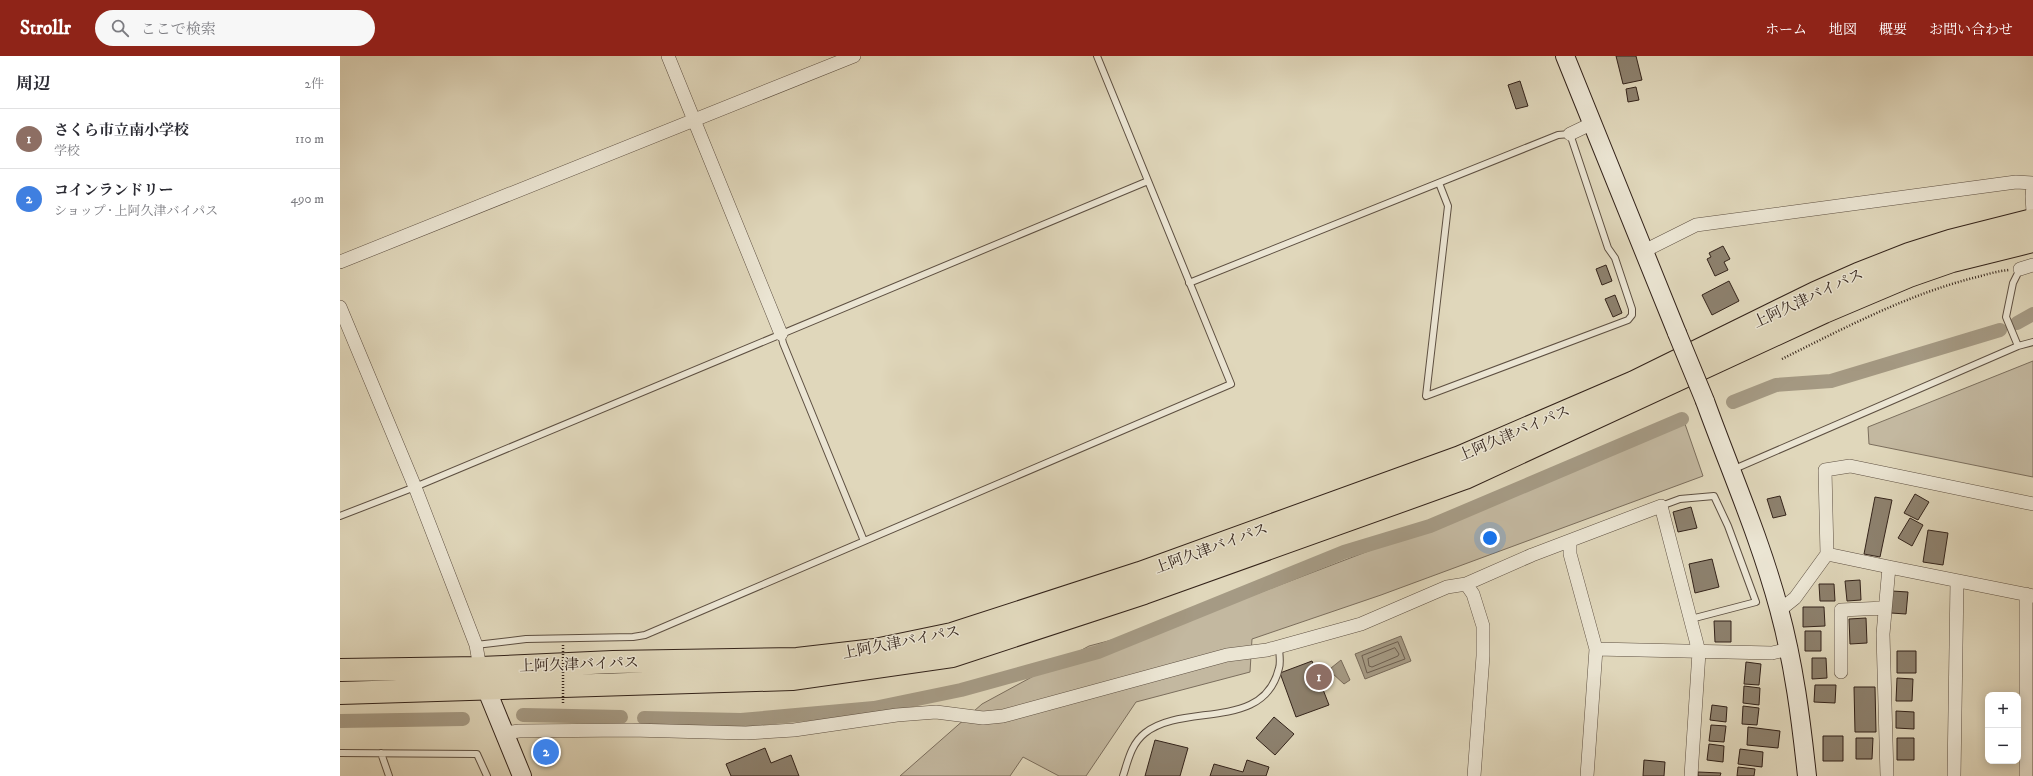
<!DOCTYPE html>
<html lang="ja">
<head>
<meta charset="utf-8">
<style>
	body { margin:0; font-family:"IM FELL DW Pica","Noto Serif JP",serif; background:#f7f7f7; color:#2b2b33 }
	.controls { position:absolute; right:12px; bottom:12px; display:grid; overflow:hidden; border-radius:8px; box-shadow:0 2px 10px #0003 }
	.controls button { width:36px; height:36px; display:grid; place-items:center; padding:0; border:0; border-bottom:1px solid #e1e1e2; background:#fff; color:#2b2b33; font:20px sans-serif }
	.you { position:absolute; left:1150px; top:482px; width:14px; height:14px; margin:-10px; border:3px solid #fff; border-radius:50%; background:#1a73e8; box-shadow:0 0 0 6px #1a73e833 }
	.badge { display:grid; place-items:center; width:26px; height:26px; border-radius:50%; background:#8f2418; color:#fff; font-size:13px; font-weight:700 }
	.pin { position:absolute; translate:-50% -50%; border:2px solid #fff; box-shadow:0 1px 4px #0006 }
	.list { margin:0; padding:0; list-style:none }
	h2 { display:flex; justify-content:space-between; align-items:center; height:52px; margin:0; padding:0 16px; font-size:17px }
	h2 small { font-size:13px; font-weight:400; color:#7c7c81 }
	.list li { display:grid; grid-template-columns:26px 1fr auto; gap:12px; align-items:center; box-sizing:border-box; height:60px; padding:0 16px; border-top:1px solid #e1e1e2 }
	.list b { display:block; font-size:15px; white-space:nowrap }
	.list p { margin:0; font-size:13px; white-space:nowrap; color:#7c7c81 }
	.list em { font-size:13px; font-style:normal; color:#7c7c81 }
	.icon { flex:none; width:22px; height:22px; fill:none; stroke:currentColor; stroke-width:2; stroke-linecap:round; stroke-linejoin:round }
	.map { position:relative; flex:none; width:1693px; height:720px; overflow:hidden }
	header { display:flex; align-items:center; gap:24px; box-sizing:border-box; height:56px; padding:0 20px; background:#8f2418; color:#fff }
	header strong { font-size:19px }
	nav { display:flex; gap:22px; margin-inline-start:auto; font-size:14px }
	.search { width:280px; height:36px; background:#f7f7f7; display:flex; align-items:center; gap:10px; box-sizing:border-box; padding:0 14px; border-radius:22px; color:#7c7c81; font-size:15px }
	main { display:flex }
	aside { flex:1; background:#fff }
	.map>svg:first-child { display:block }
</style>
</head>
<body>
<header>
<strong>Strollr</strong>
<div class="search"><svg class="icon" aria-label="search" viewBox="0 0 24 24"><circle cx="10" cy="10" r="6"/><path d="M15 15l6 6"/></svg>ここで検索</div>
<nav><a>ホーム</a><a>地図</a><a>概要</a><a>お問い合わせ</a></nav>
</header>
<main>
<aside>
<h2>周辺<small>2件</small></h2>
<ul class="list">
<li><span class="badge" style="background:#8d6e63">1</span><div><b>さくら市立南小学校</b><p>学校</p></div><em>110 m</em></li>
<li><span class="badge" style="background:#3f7fe0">2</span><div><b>コインランドリー</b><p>ショップ · 上阿久津バイパス</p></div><em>490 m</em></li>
</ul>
</aside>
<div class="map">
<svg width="1693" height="720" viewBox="0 0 1693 720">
	<rect width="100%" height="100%" fill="#e0d7bb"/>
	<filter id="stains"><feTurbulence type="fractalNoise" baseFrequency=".005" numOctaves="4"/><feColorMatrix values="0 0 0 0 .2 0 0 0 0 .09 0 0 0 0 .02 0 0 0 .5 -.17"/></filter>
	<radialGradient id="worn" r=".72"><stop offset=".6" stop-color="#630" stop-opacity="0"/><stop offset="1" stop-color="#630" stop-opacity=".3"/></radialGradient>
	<path fill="#c3b8a0" stroke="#7b6e5d" d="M1693,305V421L1529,388L1528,371Z
		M1345,368L1363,420L1041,539L912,583L910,616L796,646L746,720H719L683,701L670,720H560L642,648L749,590L848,564L1196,431Z"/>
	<path fill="#a59a84" stroke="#776a5a" d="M1061,580L1071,605L1025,623L1015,598Z
		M1001,604L1010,624L1004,628L992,617L991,612Z"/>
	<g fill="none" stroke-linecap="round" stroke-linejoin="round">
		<path stroke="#6c5e4f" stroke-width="1" d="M1058,586L1065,603L1027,617L1022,600Z
			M1055,592L1059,598L1058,600L1032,611L1029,610L1028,603Z"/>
		<path stroke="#a59a84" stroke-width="14" d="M1677,267L1693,258
			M1393,346L1436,329L1491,325L1660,274
			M183,659L281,661
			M304,662L401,664L534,652L621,634L758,596L1004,496L1090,470L1342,363
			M0,665L123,663"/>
	</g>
	<path fill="#8d816e" stroke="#33231a" d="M1276,0H1296L1302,24L1283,28Z
		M1180,25L1188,50L1176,53L1168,29Z
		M1296,31L1299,44L1288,46L1286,33Z
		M1383,190L1390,203L1384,206L1388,214L1375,220L1367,203L1371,201L1369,197Z
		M1266,209L1272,225L1262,229L1256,213Z
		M1389,225L1399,245L1372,259L1362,239Z
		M1275,239L1282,257L1273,261L1265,243Z
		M1575,438L1589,446L1578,464L1564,457Z
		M1440,440L1446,459L1433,462L1427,443Z
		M1535,441L1552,444L1540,501L1524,498Z
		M1351,451L1357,472L1338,476L1333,456Z
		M1570,462L1583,469L1572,490L1558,482Z
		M1588,474L1608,477L1603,509L1583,506Z
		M1372,503L1379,531L1355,537L1349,508Z
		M1520,524L1521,544L1507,545L1505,525Z
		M1479,528H1494L1495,545H1480Z
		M1552,535L1568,536L1566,558L1551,557Z
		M1463,551H1484L1485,570L1463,571Z
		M1526,562L1527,587L1510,588L1509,563Z
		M1374,565H1391V586H1375Z
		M1465,575H1481V595H1465Z
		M1557,595H1576V617H1557Z
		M1472,602H1486L1487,622L1472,623Z
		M972,605L989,649L956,661L940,617Z
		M1406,606L1421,608L1419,629L1404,628Z
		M1557,622L1573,623L1572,645H1556Z
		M1475,629H1496L1495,647L1474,646Z
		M1404,630L1420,632L1419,649L1403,647Z
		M1514,631H1535L1536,676H1515Z
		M1372,649L1387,651L1386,666L1370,664Z
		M1403,650L1419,652L1417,669L1402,668Z
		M1556,655L1574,656V673L1556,672Z
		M934,661L954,678L935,699L916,682Z
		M1371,669L1386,670L1384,686L1369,685Z
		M1408,671L1440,675L1438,692L1407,689Z
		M1483,680H1503V705H1483Z
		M1516,682H1533L1532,703H1516Z
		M1557,682H1574V704H1557Z
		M815,684L848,692L840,720H805Z
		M1369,688L1384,690L1383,706L1367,704Z
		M425,692L431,707L451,699L459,720H391L386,708Z
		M1400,693L1423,696L1422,711L1398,708Z
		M907,704L929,711L926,720H870L874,708L903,716Z
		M1304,704L1325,706L1324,720H1303Z
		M1398,711L1415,713L1414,720H1397Z
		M1358,716L1381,717L1380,720H1358Z"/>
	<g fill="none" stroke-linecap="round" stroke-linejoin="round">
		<defs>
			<path id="lane" d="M849,227L1218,79L1230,78L1268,192L1275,202L1292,253V259L1288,264L1086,340L1108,150L1099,127
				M441,278L443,287L524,485
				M1678,290L1666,261L1673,227L1680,213
				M1392,414L1678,290L1693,286
				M1321,450L1340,443L1374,440L1388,470L1416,546L1351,563
				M0,460L75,431L808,125
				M136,589L186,583L293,581L305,579L891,328L757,0
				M0,697L137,698L147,720
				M41,697L49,720
				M783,720C788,705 791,688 805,677C844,646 924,676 939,612C941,606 939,597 939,591"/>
			<path id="street" d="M328,0L441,278
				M1230,78L1253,67
				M1693,129L1692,140L1693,156
				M1304,195L1356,169L1676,126L1693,127
				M0,206L514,0
				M1680,213L1693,209
				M0,251L75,431L136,589L140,612
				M1230,486V498L1256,593L1247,720
				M1487,498L1549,511
				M1126,528L1192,499L1321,450L1359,596L1351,720
				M1686,538V720
				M1440,554L1455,542L1487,498L1485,414L1510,410L1693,448
				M1256,593L1432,597L1449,593
				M1501,616V554L1545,552
				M164,677L179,675L291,674L406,677L454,674L557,659L596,656L643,662L663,660L887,599L927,594L1021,568L1107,531L1126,528L1133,538L1143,570V600L1134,720
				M1547,720L1543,578L1549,511L1693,540
				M1614,720L1617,525"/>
			<path id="secondary" d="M1225,0L1337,277
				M1365,345C1390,414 1420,482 1439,553C1454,608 1461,664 1467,720
				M142,620L146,632L182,720"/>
			<path id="highway" d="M0,614L140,612L273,606L457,603L535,594L612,578L800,517L1120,401L1294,326L1475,237L1518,218L1569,198L1610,185L1693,164
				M0,637L452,623L612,600L804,537L1125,422L1484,256L1569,220L1612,205L1693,185"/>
		</defs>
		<use href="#lane" stroke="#5e5042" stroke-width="8"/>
		<use href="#street" stroke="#5e5042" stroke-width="14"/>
		<use href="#secondary" stroke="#33231a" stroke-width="20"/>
		<use href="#highway" stroke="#33231a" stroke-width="24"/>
		<path stroke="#33231a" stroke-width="2.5" stroke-dasharray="1 2" stroke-linecap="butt" d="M1442,303C1504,272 1567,239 1633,222C1645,219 1657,215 1669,214"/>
		<use href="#lane" stroke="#ebe5d3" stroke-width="6"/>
		<use href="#street" stroke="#ebe5d3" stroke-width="13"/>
		<use href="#secondary" stroke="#ebe5d3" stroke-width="18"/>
		<use href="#highway" stroke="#e0d7bb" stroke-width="22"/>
		<defs>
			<path id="secondary-bridge" d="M1337,277L1365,345"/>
		</defs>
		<use href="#secondary-bridge" stroke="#33231a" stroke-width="20" stroke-linecap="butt"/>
		<path stroke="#33231a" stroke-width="2.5" stroke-dasharray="1 2" stroke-linecap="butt" d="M223,647V589"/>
		<use href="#secondary-bridge" stroke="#ebe5d3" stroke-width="18"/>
	</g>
	<g text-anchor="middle" stroke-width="3" stroke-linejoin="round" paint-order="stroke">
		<g font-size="15" fill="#33231a" stroke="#ebe5d3">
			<text transform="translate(1468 242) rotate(-25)" y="5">上阿久津バイパス</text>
			<text transform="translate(1174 377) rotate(-23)" y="5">上阿久津バイパス</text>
			<text transform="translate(871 492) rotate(-20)" y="5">上阿久津バイパス</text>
			<text transform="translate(561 586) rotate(-11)" y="5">上阿久津バイパス</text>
			<text transform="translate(239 608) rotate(-2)" y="5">上阿久津バイパス</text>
		</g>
	</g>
	<rect width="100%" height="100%" filter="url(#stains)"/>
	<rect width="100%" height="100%" fill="url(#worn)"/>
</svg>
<div class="controls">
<button>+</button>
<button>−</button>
</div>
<div class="you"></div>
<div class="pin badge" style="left:979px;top:621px;background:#8d6e63">1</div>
<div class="pin badge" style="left:206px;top:696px;background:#3f7fe0">2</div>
</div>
</main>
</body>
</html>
